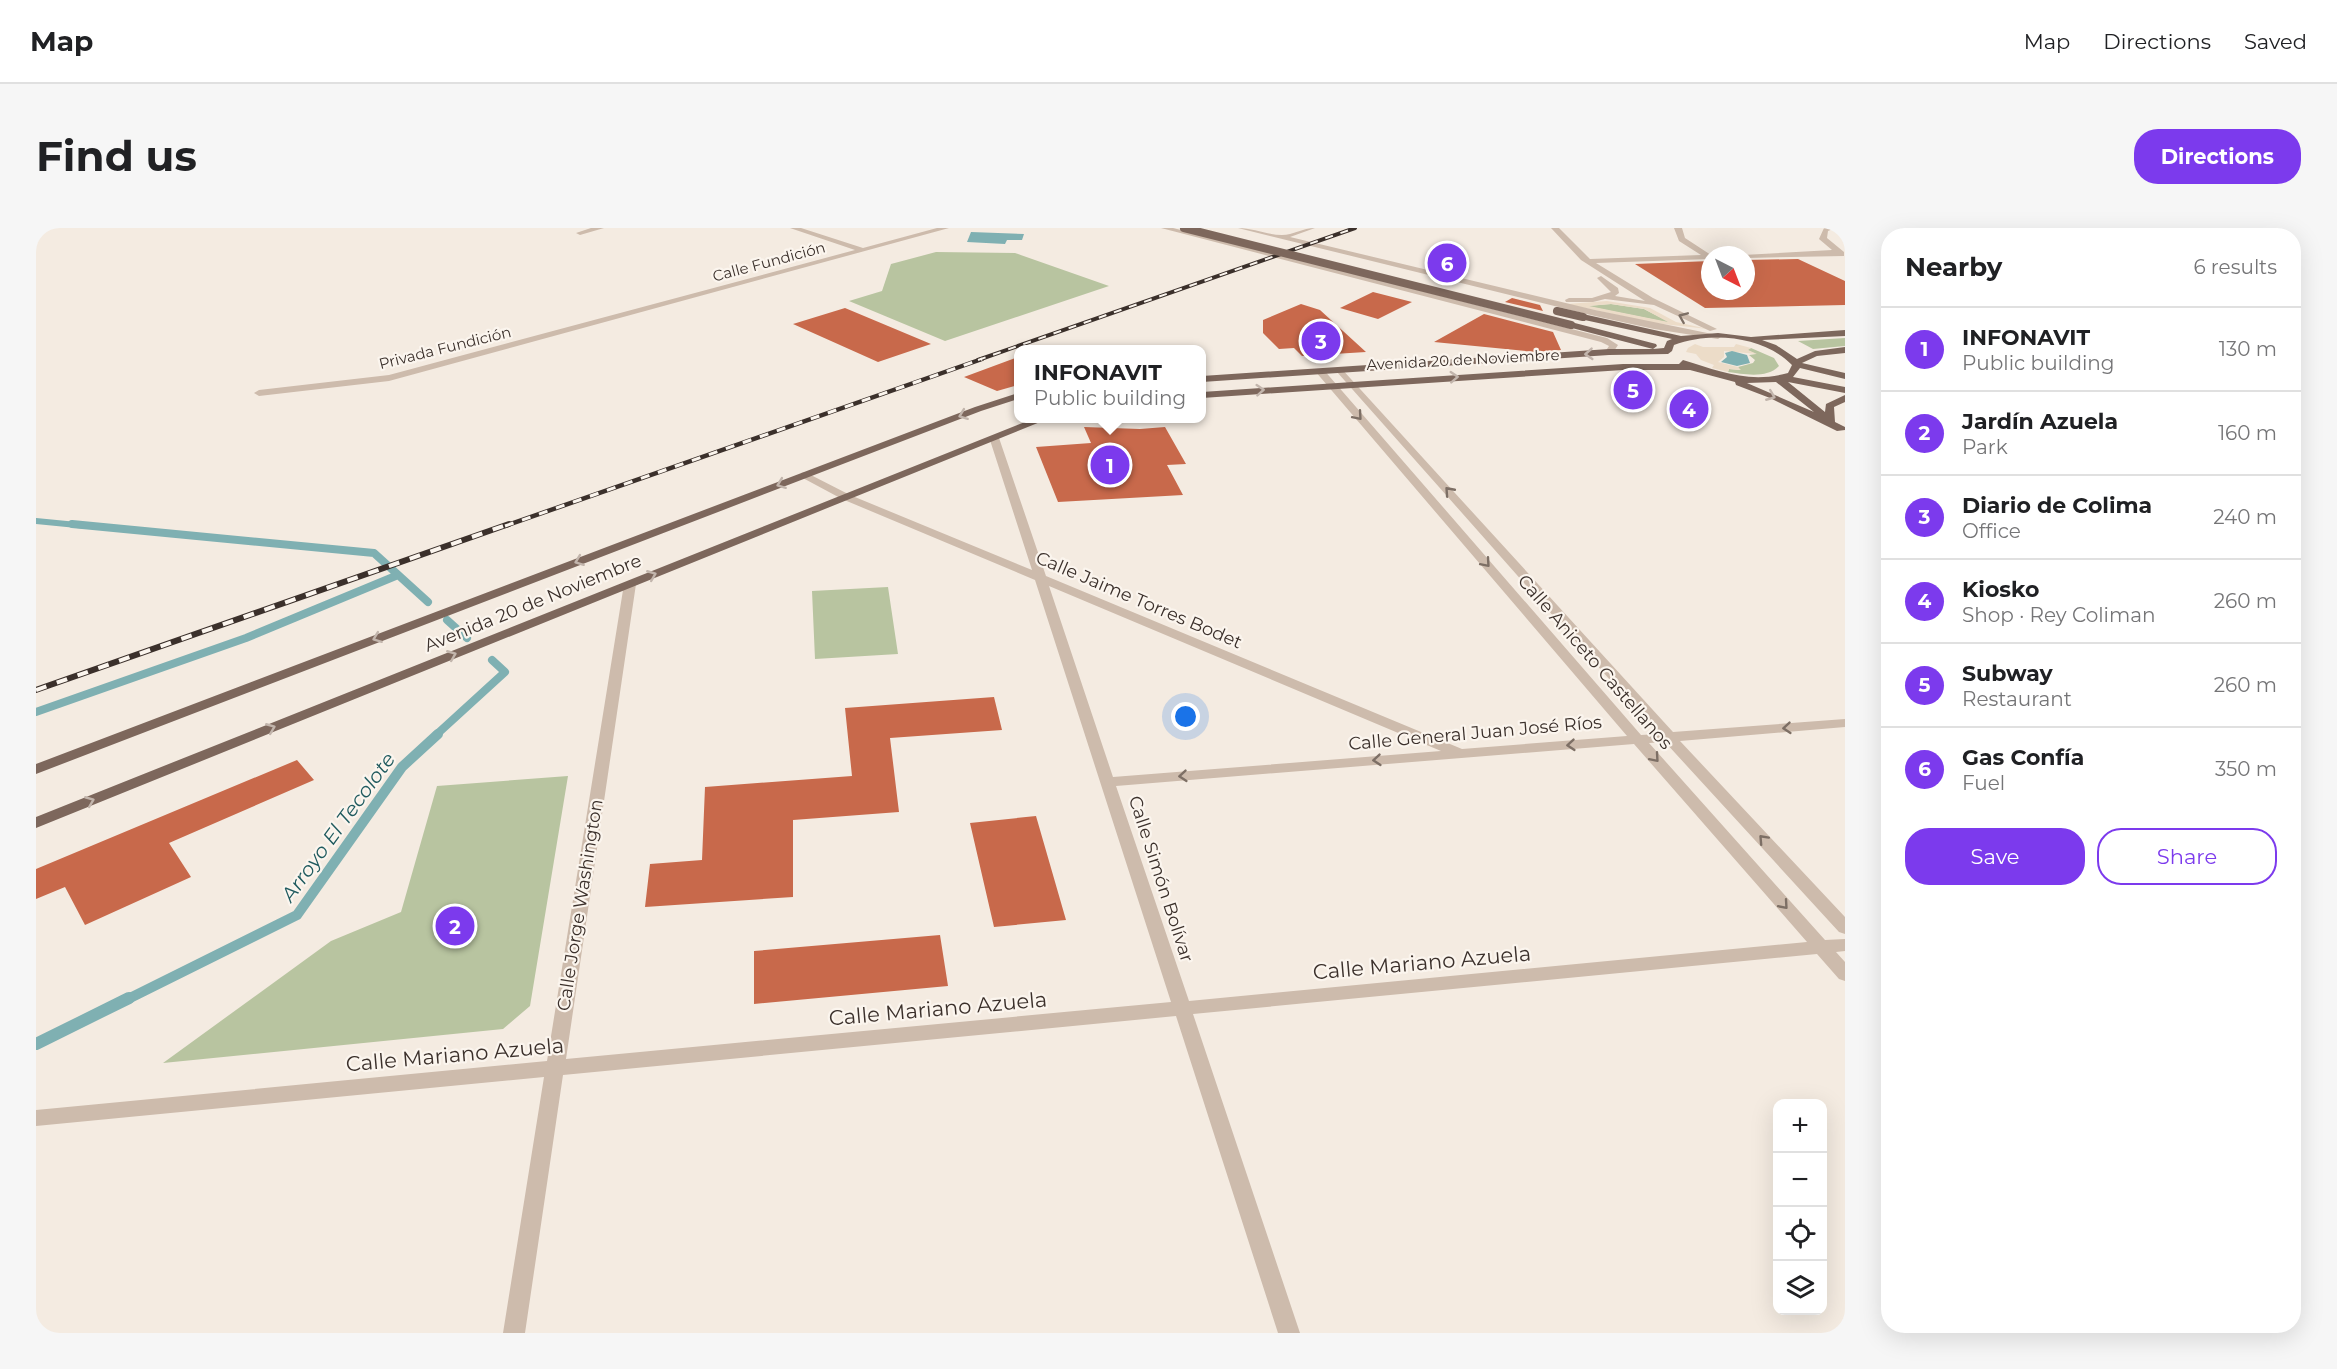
<!DOCTYPE html>
<html lang="en">
<head>
<meta charset="utf-8">
<style>
	body { margin:0; font-family:Montserrat,sans-serif; background:#f6f6f6; color:#202124 }
	.controls { position:absolute; right:18px; bottom:18px; display:grid; overflow:hidden; border-radius:12px; box-shadow:0 6px 24px #0002 }
	.controls button { width:54px; height:54px; display:grid; place-items:center; padding:0; border:0; border-bottom:2px solid #e0e0e0; background:#fff; color:#202124; font:30px sans-serif }
	.compass { position:absolute; left:1665px; top:18px; width:54px; height:54px; border-radius:50%; background:#fff; box-shadow:0 6px 24px #0002; rotate:138deg }
	.you { position:absolute; left:1150px; top:489px; width:21px; height:21px; margin:-15px; border:4px solid #fff; border-radius:50%; background:#1a73e8; box-shadow:0 0 0 9px #1a73e833 }
	.badge { display:grid; place-items:center; width:39px; height:39px; border-radius:50%; background:#7c3aed; color:#fff; font-size:20px; font-weight:700 }
	.pin { position:absolute; translate:-50% -50%; border:3px solid #fff; box-shadow:0 2px 6px #0006 }
	.popup { position:absolute; left:978px; top:117px; width:192px; height:78px; box-sizing:border-box; display:grid; place-content:center; border-radius:12px; background:#fff; filter:drop-shadow(0 2px 4px #0005); font-size:20px; white-space:nowrap; color:#757577 }
	.popup b { font-size:22px; color:#202124 }
	.popup::after { content:''; position:absolute; left:50%; top:100%; margin-left:-12px; border:12px solid transparent; border-top-color:#fff }
	.list { margin:0; padding:0; list-style:none }
	h2 { display:flex; justify-content:space-between; align-items:center; height:78px; margin:0; padding:0 24px; font-size:26px }
	h2 small { font-size:20px; font-weight:400; color:#757577 }
	.list li { display:grid; grid-template-columns:39px 1fr auto; gap:18px; align-items:center; box-sizing:border-box; height:84px; padding:0 24px; border-top:2px solid #e0e0e0 }
	.list b { display:block; font-size:22px; white-space:nowrap }
	.list p { margin:0; font-size:20px; white-space:nowrap; color:#757577 }
	.list em { font-size:20px; font-style:normal; color:#757577 }
	.actions { display:flex; gap:12px; padding:18px 24px }
	.actions a { flex:1; padding:14px 0; border:2px solid #7c3aed; border-radius:24px; text-align:center; font-size:21px; color:#7c3aed }
	.actions .main { background:#7c3aed; color:#fff }
	.icon { flex:none; width:33px; height:33px; fill:none; stroke:currentColor; stroke-width:2; stroke-linecap:round; stroke-linejoin:round }
	.map { position:relative; flex:none; width:1809px; height:1105px; overflow:hidden; border-radius:24px }
	header { display:flex; align-items:center; gap:36px; box-sizing:border-box; height:84px; padding:0 30px; background:#fff; border-bottom:2px solid #e0e0e0 }
	header strong { font-size:28px }
	nav { display:flex; gap:33px; margin-inline-start:auto; font-size:21px }
	.intro { display:flex; align-items:center; justify-content:space-between; box-sizing:border-box; height:144px; padding:0 36px }
	h1 { margin:0; font-size:42px }
	.button { padding:15px 27px; border-radius:24px; background:#7c3aed; color:#fff; font-size:21px; font-weight:700 }
	main { display:flex; gap:36px; padding:0 36px }
	aside { flex:1; background:#fff; border-radius:24px; box-shadow:0 6px 24px #0002 }
	.map>svg:first-child { display:block }
</style>
</head>
<body>
<header>
<strong>Map</strong>
<nav><a>Map</a><a>Directions</a><a>Saved</a></nav>
</header>
<div class="intro"><h1>Find us</h1><a class="button">Directions</a></div>
<main>
<div class="map">
<svg width="1809" height="1105" viewBox="0 0 1809 1105">
	<rect width="100%" height="100%" fill="#f4ebe1"/>
	<path fill="#b8c4a0" d="M900,24L979,25L1073,58L909,113L813,73L846,63L855,36Z
		M1575,76L1608,81L1635,95L1550,78Z
		M1809,110V118L1777,121L1762,113Z
		M1715,120L1738,130L1743,138C1731,151 1707,146 1692,144L1693,141L1704,142L1702,139L1717,135L1719,132L1713,127L1720,126L1711,122Z
		M852,359L862,426L779,431L776,363Z
		M532,548L494,778L467,801L127,835L295,713L365,684L401,558Z"/>
	<path fill="#ecdcc8" fill-rule="evenodd" d="M1571,73L1614,80L1640,94L1672,101L1618,95L1531,76ZM1575,76L1608,81L1632,94L1553,78Z
		M1659,116L1667,119H1698L1700,116L1715,120L1712,122L1721,126L1688,123V129L1682,134L1702,139L1705,142L1693,141L1692,144L1676,140L1678,137L1665,132L1660,126L1650,124L1652,120Z"/>
	<path fill="#7fb0b2" d="M935,4L988,6L986,12H971L969,16L931,14Z
		M1696,123L1711,127L1714,135L1701,138L1685,134L1691,129L1689,125Z"/>
	<g fill="none" stroke-linecap="round" stroke-linejoin="round">
		<path stroke="#7fb0b2" stroke-width="6" d="M0,293L51,298"/>
		<path stroke="#7fb0b2" stroke-width="8" d="M36,296L338,325L392,374
			M411,392L431,410
			M0,484L210,410L362,347
			M400,507L469,444L456,432"/>
		<path stroke="#7fb0b2" stroke-width="10" d="M90,772L261,687L366,539L402,506"/>
		<path stroke="#7fb0b2" stroke-width="12" d="M0,816L93,770"/>
	</g>
	<path fill="#c8694b" d="M1762,31L1809,53V77L1669,80L1599,36L1674,33V63H1710V32Z
		M1337,64L1376,74L1342,91L1304,80Z
		M1476,70L1504,77L1507,83L1469,74Z
		M1265,76L1284,82L1330,124L1266,128L1258,120L1243,121L1227,105V92Z
		M809,80L895,116L842,134L757,96Z
		M1448,86L1517,104L1525,122L1499,124L1398,114Z
		M982,129V157L961,163L928,149Z
		M1048,199L1104,201L1129,199L1150,236L1131,237L1147,267L1022,274L1000,219L1055,215Z
		M958,469L966,502L854,510L863,584L757,592V669L609,679L614,636L666,632L669,559L816,548L809,480Z
		M261,532L278,552L133,615L155,649L49,697L29,659L0,671V641Z
		M1000,588L1030,692L958,699L934,595Z
		M904,707L912,758L718,776V723Z"/>
	<g fill="none" stroke-linecap="round" stroke-linejoin="round">
		<path fill="#cdbbac" fill-rule="evenodd" d="M555,0H568L544,7L540,5Z
			M754,0H765L827,20L901,0H913L353,153L223,168L218,165L223,162L353,147L819,22Z
			M1125,0H1137L1571,110L1582,117L1576,126H1570L1569,124L1573,118L1565,114Z
			M1202,0C1217,0 1231,7 1246,7C1257,7 1267,0 1279,0L1254,9L1559,82L1686,108L1682,111L1618,101L1559,88Z
			M1515,0H1523L1554,31L1665,27L1643,13L1638,0H1646L1649,10L1675,27L1674,31L1560,35L1617,70L1681,101L1674,103L1618,77L1569,71L1557,74H1530L1529,72L1533,70H1556L1575,64L1561,50L1565,48L1582,60L1583,65L1579,68L1609,73L1545,32Z
			M1788,0H1799L1792,3L1791,10L1808,24V28L1710,30V27H1707L1796,22L1783,11Z
			M1304,139L1637,504L1809,491V499L1644,513L1809,689V706L1803,704L1629,514L1613,515L1789,712L1809,711V723L1800,724L1809,734V753L1803,751L1781,726L1157,786L1264,1105H1242L1140,788L527,847L489,1105H467L508,849L0,898V882L511,833L588,356L594,352L600,356L530,831L1135,774L999,352L806,271L765,249V245L769,244L814,267L996,342L953,209L962,207L1010,348L1426,521L1591,508L1279,143L1287,141L1605,507L1622,506L1301,144L1299,142ZM1013,358L1405,523L1077,549ZM1598,516L1771,714L1153,773L1080,558Z"/>
		<path fill="#7d675c" fill-rule="evenodd" d="M1547,86L1645,108L1682,105L1715,109L1809,102V108L1726,112L1740,117L1761,131L1779,123L1809,119V125L1781,128L1766,135L1809,145V151L1764,140L1757,149L1809,159V165L1752,154L1789,184L1790,176L1809,167V174L1798,179L1799,194L1809,199V202L1801,203L1734,170L1700,157L1699,154L1654,142H1587L1166,170V164L1587,136H1643L1647,132C1683,143 1713,156 1752,145L1756,137C1728,108 1675,103 1638,117L1636,123L1632,126L1573,127L1166,154V148L1573,121H1617L1532,99L1531,97L1535,94L1620,116L1621,118L1617,121L1628,120L1631,113L1636,111L1544,91V87ZM1740,154L1778,184L1711,155Z
			M982,165V171L945,183L0,546V536L939,179Z
			M999,190H1014L0,600V589Z"/>
		<defs>
			<path id="rail-far2" d="M942,132L1319,0"/>
			<path id="rail-far1" d="M469,298L946,131"/>
			<path id="rail" d="M0,462L473,296"/>
		</defs>
		<use href="#rail-far2" stroke="#3b302b" stroke-width="4"/>
		<use href="#rail-far1" stroke="#3b302b" stroke-width="4.5"/>
		<use href="#rail" stroke="#3b302b" stroke-width="6"/>
		<use href="#rail-far2" stroke="#fbf5ee" stroke-width="2" stroke-dasharray="8" stroke-linecap="butt"/>
		<use href="#rail-far1" stroke="#fbf5ee" stroke-width="3" stroke-dasharray="9" stroke-linecap="butt"/>
		<use href="#rail" stroke="#fbf5ee" stroke-width="4" stroke-dasharray="11" stroke-linecap="butt"/>
		<path stroke="#7d675c" stroke-width="8" d="M1148,0L1535,97
			M1521,83L1547,89"/>
	</g>
	<defs><path id="oneway-chevron" d="M-2-3.5L2.5 0L-2 3.5" fill="none" stroke-width="1.6" stroke-linecap="round" stroke-linejoin="round" transform="scale(1.5)"/></defs>
	<g stroke="#7d6f65">
		<use href="#oneway-chevron" transform="translate(1647 89) rotate(-157)"/>
		<use href="#oneway-chevron" transform="translate(1322 188) rotate(49)"/>
		<use href="#oneway-chevron" transform="translate(1413 263) rotate(-132)"/>
		<use href="#oneway-chevron" transform="translate(1450 335) rotate(49)"/>
		<use href="#oneway-chevron" transform="translate(1751 500) rotate(175)"/>
		<use href="#oneway-chevron" transform="translate(1535 517) rotate(175)"/>
		<use href="#oneway-chevron" transform="translate(1619 530) rotate(49)"/>
		<use href="#oneway-chevron" transform="translate(1341 532) rotate(175)"/>
		<use href="#oneway-chevron" transform="translate(1147 548) rotate(175)"/>
		<use href="#oneway-chevron" transform="translate(1727 611) rotate(-133)"/>
		<use href="#oneway-chevron" transform="translate(1748 677) rotate(49)"/>
	</g>
	<g stroke="#c2b5ac">
		<use href="#oneway-chevron" transform="translate(1553 126) rotate(176)"/>
		<use href="#oneway-chevron" transform="translate(1418 149) rotate(-3)"/>
		<use href="#oneway-chevron" transform="translate(1224 162) rotate(-4)"/>
		<use href="#oneway-chevron" transform="translate(1735 168) rotate(22)"/>
		<use href="#oneway-chevron" transform="translate(927 187) rotate(159)"/>
		<use href="#oneway-chevron" transform="translate(745 256) rotate(159)"/>
		<use href="#oneway-chevron" transform="translate(543 333) rotate(159)"/>
		<use href="#oneway-chevron" transform="translate(616 347) rotate(-22)"/>
		<use href="#oneway-chevron" transform="translate(341 410) rotate(159)"/>
		<use href="#oneway-chevron" transform="translate(416 427) rotate(-22)"/>
		<use href="#oneway-chevron" transform="translate(235 500) rotate(-22)"/>
		<use href="#oneway-chevron" transform="translate(54 573) rotate(-22)"/>
	</g>
	<g text-anchor="middle" stroke-width="4.5" stroke-linejoin="round" paint-order="stroke">
		<g font-size="15" fill="#3b302b" stroke="#fbf5ee">
			<text transform="translate(733 34) rotate(-15)" y="5">Calle Fundición</text>
			<text transform="translate(409 120) rotate(-14)" y="5">Privada Fundición</text>
			<text transform="translate(1427 132) rotate(-3)" y="5">Avenida 20 de Noviembre</text>
		</g>
		<g font-size="18" fill="#3b302b" stroke="#fbf5ee">
			<text transform="translate(1103 372) rotate(23)" y="6">Calle Jaime Torres Bodet</text>
			<text transform="translate(497 375) rotate(-22)" y="6">Avenida 20 de Noviembre</text>
			<text transform="translate(1559 434) rotate(49)" y="6">Calle Aniceto Castellanos</text>
			<text transform="translate(1439 505) rotate(-5)" y="6">Calle General Juan José Ríos</text>
			<text transform="translate(1125 651) rotate(72)" y="6">Calle Simón Bolívar</text>
			<text transform="translate(544 677) rotate(-81)" y="6">Calle Jorge Washington</text>
		</g>
		<g font-size="20" font-style="italic" fill="#1f5a5e" stroke="#fbf5ee">
			<text transform="translate(302 599) rotate(-54)" y="7">Arroyo El Tecolote</text>
		</g>
		<g font-size="21" fill="#3b302b" stroke="#fbf5ee">
			<text transform="translate(1386 735) rotate(-5)" y="7">Calle Mariano Azuela</text>
			<text transform="translate(902 781) rotate(-5)" y="7">Calle Mariano Azuela</text>
			<text transform="translate(419 827) rotate(-5)" y="7">Calle Mariano Azuela</text>
		</g>
	</g>
</svg>
<div class="controls">
<button>+</button>
<button>−</button>
<button><svg class="icon" aria-label="locate" viewBox="0 0 24 24"><circle cx="12" cy="12" r="6"/><path d="M12 2v4M12 18v4M2 12h4M18 12h4"/></svg></button>
<button><svg class="icon" aria-label="layers" viewBox="0 0 24 24"><path d="M12 4l9 5-9 5-9-5zM3 14l9 5 9-5"/></svg></button>
</div>
<svg class="compass" viewBox="-18 -18 36 36"><path d="M0-13l5 13h-10z" fill="#e53935"/><path d="M0 13l5-13h-10z" fill="#757577"/></svg>
<div class="you"></div>
<div class="pin badge" style="left:1074px;top:237px">1</div>
<div class="popup"><b>INFONAVIT</b>Public building</div>
<div class="pin badge" style="left:419px;top:698px">2</div>
<div class="pin badge" style="left:1285px;top:113px">3</div>
<div class="pin badge" style="left:1653px;top:181px">4</div>
<div class="pin badge" style="left:1597px;top:162px">5</div>
<div class="pin badge" style="left:1411px;top:35px">6</div>
</div>
<aside>
<h2>Nearby<small>6 results</small></h2>
<ul class="list">
<li><span class="badge">1</span><div><b>INFONAVIT</b><p>Public building</p></div><em>130 m</em></li>
<li><span class="badge">2</span><div><b>Jardín Azuela</b><p>Park</p></div><em>160 m</em></li>
<li><span class="badge">3</span><div><b>Diario de Colima</b><p>Office</p></div><em>240 m</em></li>
<li><span class="badge">4</span><div><b>Kiosko</b><p>Shop · Rey Coliman</p></div><em>260 m</em></li>
<li><span class="badge">5</span><div><b>Subway</b><p>Restaurant</p></div><em>260 m</em></li>
<li><span class="badge">6</span><div><b>Gas Confía</b><p>Fuel</p></div><em>350 m</em></li>
</ul>
<div class="actions"><a class="main">Save</a><a>Share</a></div>
</aside>
</main>
</body>
</html>
